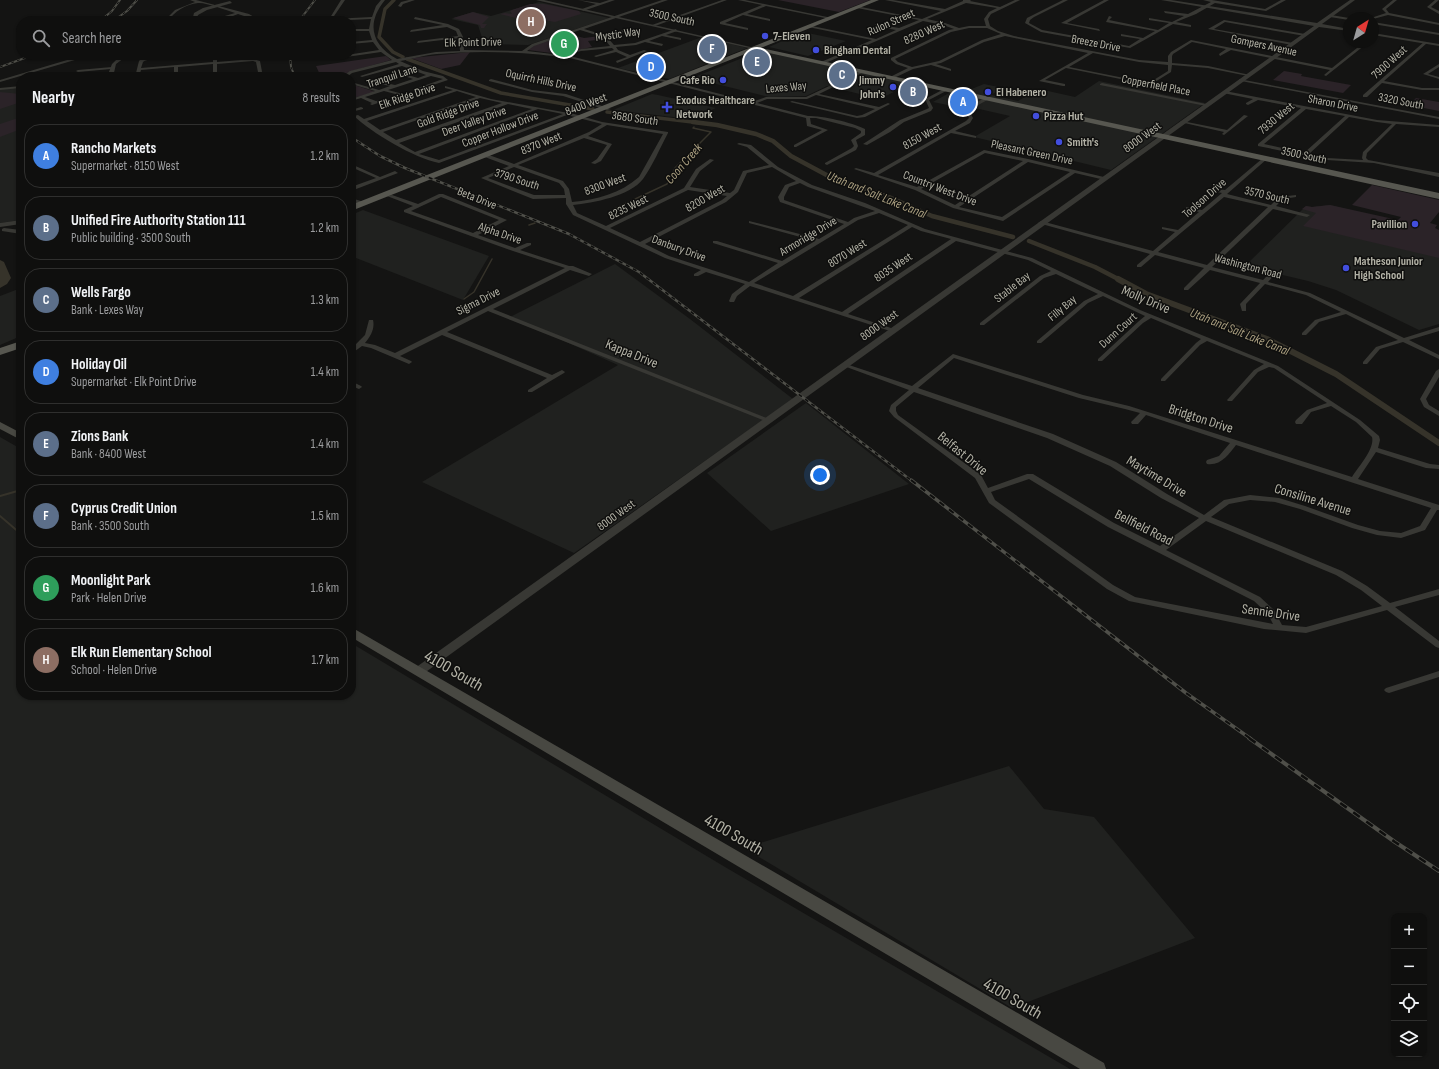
<!DOCTYPE html>
<html lang="en">
<head>
<meta charset="utf-8">
<style>
	body { margin:0; font-family:"Sofia Sans Condensed",sans-serif; background:#181817; color:#f1f3f6 }
	.controls { position:absolute; right:12px; bottom:12px; display:grid; overflow:hidden; border-radius:8px; box-shadow:0 1px 3px #0004 }
	.controls button { width:36px; height:36px; display:grid; place-items:center; padding:0; border:0; border-bottom:1px solid #2f2f2e; background:#0f0f0e; color:#f1f3f6; font:20px sans-serif }
	.compass { position:absolute; left:1343px; top:12px; width:36px; height:36px; border-radius:50%; background:#0f0f0e; box-shadow:0 1px 3px #0004; rotate:37deg }
	.you { position:absolute; left:820px; top:475px; width:14px; height:14px; margin:-10px; border:3px solid #fff; border-radius:50%; background:#1a73e8; box-shadow:0 0 0 6px #1a73e833 }
	.badge { display:grid; place-items:center; width:26px; height:26px; border-radius:50%; background:#424edd; color:#fff; font-size:13px; font-weight:700 }
	.pin { position:absolute; translate:-50% -50%; border:2px solid #fff; box-shadow:0 1px 4px #0006 }
	.list { margin:0; padding:0; list-style:none }
	h2 { display:flex; justify-content:space-between; align-items:center; height:52px; margin:0; padding:0 16px; font-size:17px }
	h2 small { font-size:13px; font-weight:400; color:#9b9c9e }
	.list li { display:grid; grid-template-columns:26px 1fr auto; gap:12px; align-items:center; box-sizing:border-box; height:64px; margin:0 8px 8px; padding:0 8px; border:1px solid #2f2f2e; border-radius:16px }
	.list b { display:block; font-size:15px; white-space:nowrap }
	.list p { margin:0; font-size:13px; white-space:nowrap; color:#9b9c9e }
	.list em { font-size:13px; font-style:normal; color:#9b9c9e }
	.icon { flex:none; width:22px; height:22px; fill:none; stroke:currentColor; stroke-width:2; stroke-linecap:round; stroke-linejoin:round }
	.map { position:relative; flex:none; width:1439px; height:1069px; overflow:hidden }
	.search { position:absolute; background:#0f0f0e; box-shadow:0 1px 3px #0004; left:16px; top:16px; width:340px; height:44px; display:flex; align-items:center; gap:10px; box-sizing:border-box; padding:0 14px; border-radius:16px; color:#9b9c9e; font-size:15px }
	.panel { position:absolute; background:#0f0f0e; box-shadow:0 1px 3px #0004; left:16px; top:72px; width:340px; height:628px; border-radius:16px }
	.map>svg:first-child { display:block }
</style>
</head>
<body>
<div class="map">
<svg width="1439" height="1069" viewBox="0 0 1439 1069">
	<rect width="100%" height="100%" fill="#141413"/>
	<path fill="#20211f" d="M539,2L609,18L528,45L484,44L478,25L451,19L473,12L491,16Z
		M803,32L846,41L808,56L769,47Z
		M702,37L747,48L669,79L618,68Z
		M760,51L845,69L911,83L884,97L868,96L827,86L806,96L769,97L692,78Z
		M1099,81L1205,103L1111,170L974,137L1010,116L966,106L962,108L933,102L958,88L969,90L984,84L1003,88L991,95L1018,101L1039,89L1075,97Z
		M21,88V220L0,223V89Z
		M652,94L658,95L716,108L690,119L613,110Z
		M1330,205L1439,232V324L1419,330L1336,290L1308,281L1245,266L1306,206L1312,207Z
		M363,210L489,256L463,300L351,256V215Z
		M615,264L690,319L793,399L574,553L422,482L618,365L510,317Z
		M21,288V336L0,345V296Z
		M806,403L909,484L771,531L707,473Z
		M0,437L21,449V695H351V643L725,867L1070,1069H0Z
		M1009,766L1044,809L1094,817L1195,938L1012,1008L744,848Z"/>
	<path fill="#2b2328" d="M778,0H870L839,12Z
		M530,4H544L579,11L581,14L555,22L525,17L520,19L500,14L505,13L512,14L510,11L512,10Z
		M473,12L489,17L482,24H487L484,28H481L480,25L453,18Z
		M569,34L584,38L600,36L604,39L588,41L592,47L559,54L528,50L535,45Z
		M470,52L460,65L441,69L411,58Z
		M386,56L391,60L352,71L342,77H321L316,66Z
		M1284,71L1302,74L1301,76L1351,85L1343,93L1273,80Z
		M351,84L373,91L374,92L351,99Z
		M0,92L21,94V102L0,109Z
		M1416,98L1439,102V111L1409,105Z
		M15,119L21,120V129L0,137V124Z
		M1372,185L1439,200V212L1430,223L1437,225L1435,228L1439,230V258L1303,226L1316,213L1302,209L1306,206L1312,207L1330,205L1398,220L1401,217L1352,205Z"/>
	<path fill="#36332a" d="M0,260L4,262L11,278L7,284L0,288Z"/>
	<g fill="none" stroke-linecap="round" stroke-linejoin="round">
		<path stroke="#36332a" stroke-width="1.5" d="M614,209L667,184L675,168L711,132L693,128L694,127
			M529,225L535,223
			M464,299L474,292L492,259"/>
		<path stroke="#36332a" stroke-width="2" d="M0,496L21,490
			M0,516L21,534"/>
		<path stroke="#36332a" stroke-width="3.5" d="M394,0L385,9L379,37L393,52L403,57
			M407,59L501,93L593,109
			M607,112L701,123"/>
		<path stroke="#36332a" stroke-width="4.5" d="M693,122L717,125L756,134L773,141L791,156L834,179L891,198L932,216L1013,237
			M1029,241L1095,267L1120,280"/>
		<path stroke="#36332a" stroke-width="6" d="M1118,279L1146,294L1267,339L1336,374L1439,443"/>
		<path fill="#383834" fill-rule="evenodd" d="M190,0H196L249,14L254,17V21H250V18L238,14L220,21H216L218,18L235,13C226,10 205,2 198,3C186,4 174,12 168,21H164L175,10L195,2Z
			M341,0H345L332,19L372,17L376,6L381,0H385C366,23 371,45 397,59L436,52L460,51L459,38L417,43L418,41L458,36L456,31L447,27L410,32L411,30L443,25L414,19L415,17L448,24L459,29L463,37L464,50L522,51L532,44L662,0H668L584,29L604,35L628,29V31L607,37L614,45L635,43L676,29L677,31L666,35L681,38V40L662,36L649,41L663,44L662,46L645,42L636,45L616,47L618,50L630,55L644,50L647,51L617,63L616,61L627,57L616,52L596,57L594,56L614,50L612,48L581,51L566,55L752,102L766,97H806L863,70H864V72L819,94L879,107L888,103L890,104L865,117L857,118L790,102L792,101L857,116L862,115L875,109L816,95L807,99H767L757,103L808,116C823,116 851,122 865,129V135L856,140L858,146L856,150L827,165L825,164V163L852,148L854,146L851,140L861,133V131L855,128L816,118H810L811,124L828,130L796,147H794V145L822,130L807,126L806,118L570,58C526,52 481,50 437,54C424,55 412,59 400,61L423,71L443,76L448,80L415,91V89L443,79L431,76L388,90L403,94V96L384,91L365,97L376,101L385,99L387,100L372,105L370,104L372,103L361,98L351,101V99L375,91L351,84V82L379,90L390,86L376,83V81L395,85L413,79L401,75V73L418,78L426,75L402,66L362,77L360,76L399,64L396,62L352,73L347,77H342L350,71L392,60L381,52L339,58L340,56L379,50L373,42L351,44V42L372,40L369,31H351V29H369L371,19L328,21ZM580,30L603,37L610,46L581,49L561,55L527,51L534,46Z
			M409,0H415L403,4L401,7L398,6L401,2Z
			M578,0L600,3L609,0H615L583,11L582,9L596,4Z
			M722,0H727L655,26L652,25Z
			M738,0H745L832,18L830,19L766,6L747,14L770,19V21L743,15L725,23L748,28V30L720,24V22L762,5Z
			M885,0H893L945,9L963,1V0H971L970,1L1000,7L1015,0H1020L991,14L988,19L990,26L998,31L1014,36L1139,60L1168,62V56L1171,52L1191,40L1332,68L1362,44L1365,45L1326,76L1324,75L1330,70L1231,50L1220,56L1219,54L1226,49L1192,42L1173,54L1172,56V63L1208,66L1250,75L1248,76L1208,68L1172,65L1171,72L1150,85L1066,68L1045,80L1065,84V86H1063L1039,81L1088,53L1005,36L984,42L941,63L936,64L951,69V71L931,65L913,69L892,79H890V77L908,68L896,64L891,60V58L949,30L954,29L943,25L923,21L823,64H821V62L872,40L808,27L807,25L876,39L896,30L875,26V24L899,28L919,20L857,8L856,6L922,19L941,11ZM966,3L997,8L989,12L984,19L986,26H969L959,28L945,23L927,19ZM969,28H987L1001,34L982,40L939,61L912,67L898,62L895,59L951,32ZM1093,53L1139,62L1168,65V71L1149,83L1069,67Z
			M1063,0H1068L1034,17L1030,20L1029,23L1042,30L1129,46L1140,39L1121,36V34L1143,38L1155,31L1106,22L1109,16L1112,17L1109,20L1158,30L1169,23L1149,20V18L1172,22L1184,16L1165,13L1164,11L1188,14L1211,2L1203,0H1212L1265,9L1281,0H1286L1266,11L1215,3L1196,14L1176,22L1191,25V27L1173,24L1130,48L1041,32L1025,23L1027,18Z
			M1104,0H1109L1067,23L1099,29L1100,31L1061,23Z
			M1393,0H1397L1386,9L1389,13L1439,23V25L1388,15L1373,19L1371,18L1386,13L1382,9Z
			M1435,0H1439L1431,7L1439,11V14L1427,7Z
			M1331,15L1349,18H1350L1349,20L1330,17Z
			M1224,20L1305,34L1307,35L1305,36L1225,22L1214,29L1293,43L1292,45L1208,29Z
			M1373,22L1439,33V35L1373,24Z
			M1424,42L1427,43L1384,81L1422,88H1439V90H1422L1382,83L1367,97H1363V95Z
			M84,55L145,56L149,55L150,57L197,55C185,61 152,55 143,62L141,68L213,62V55H217V62L253,59L260,61L263,77H259L256,62L253,61L217,64V77H213V64L178,67V77H174V67L141,70L139,77H135L139,61L141,59L85,57L0,82V80Z
			M1439,64V67L1428,74L1439,77V79L1423,74Z
			M112,67V69H111L78,72L76,71L78,70Z
			M491,79L532,90L566,94L611,109L607,110L563,96L532,92L489,81V80Z
			M1239,79L1439,117V119L1241,81H1239Z
			M1102,83L1206,104L1208,105L1206,106L1100,85V84Z
			M21,86V88L0,90V88Z
			M445,86L491,99L574,114L602,122L668,132V133C661,146 652,167 643,179C630,196 593,203 573,205L577,213L606,226L684,188L696,169L710,159L714,160L700,171L690,187L730,193L734,190L743,171L769,165L747,147L737,144L739,143L751,145L778,167L812,185L865,203L925,229L1032,258L1140,310L1278,366L1360,420L1379,436L1380,440L1378,448L1430,464L1439,465V469L1426,468L1376,452L1358,479L1439,505V510H1437L1425,530L1401,538L1377,535L1352,528L1300,509L1275,502L1250,500L1229,504L1211,517L1342,571L1367,586L1390,603L1439,589V595L1395,607L1439,641V648L1436,647L1387,610L1306,633L1264,629L1129,601L1107,589L989,503L975,478L894,417L889,411L891,405L909,390L841,365L844,363L846,364L912,386L953,354L1083,395L1129,406L1352,477C1358,467 1375,449 1372,437L1356,422L1331,406L1311,412L1302,424H1296L1295,422L1296,420L1307,410L1327,403L1274,368L1269,367L1258,372L1232,401H1228L1227,400L1228,399L1254,370L1264,364L1207,341L1200,345L1165,381H1161V379L1196,343L1201,339L1151,318L1143,323L1102,361H1098V359L1139,321L1145,316L1103,296L1088,303L1041,343H1037V341L1084,301L1098,294L1056,274L1044,278L984,325H980V323L1040,276L1051,271L1028,260L956,241L848,314L894,329V331H890L750,286L737,296L734,302H730L729,301L732,294L745,284L706,272L698,276H694V274L701,270L665,258L573,215L566,204V198L533,199L481,178L509,166L482,156V154H486L514,164L589,132L602,124L567,115L439,163C414,158 372,133 354,116L358,115L364,119L453,90L445,88ZM457,91L476,97L380,130L367,121ZM480,98L502,103L396,140L383,132ZM508,104L532,109L415,152L399,143ZM538,109L563,114L439,160L419,154ZM607,125L663,134L639,177C621,193 596,200 572,202L569,189L563,181L518,165L584,138L607,145L597,159L591,163L595,164L601,161L612,144L588,136ZM514,167L559,183L564,189L565,195H534L488,178ZM772,167L796,181L785,185L778,197L780,202L844,224L819,239L749,221V223L815,241L782,261L717,241H713V243L778,263L749,282L669,256L645,244L726,202L738,192L747,173ZM800,183L808,187L875,211L854,218L848,222L784,200V197L789,187ZM688,190L727,196L722,200L640,242L610,228ZM879,213L908,225L793,296L754,283L858,220ZM912,227L921,231L951,239L842,312L799,298ZM954,358L1079,398L1125,409L1140,413L1131,422L1132,424H1138L1146,415L1230,443L1219,456L1207,460L1206,462L1207,464C1221,466 1229,454 1236,445L1431,508L1420,526L1401,533L1380,531L1358,525L1305,506L1279,498L1250,495L1224,500L1204,515L1167,494L1116,462L1053,434L918,388ZM914,392L1047,438L1110,466L1161,498L1199,518L1160,546L1114,523L1033,474H1027L988,488L981,475L898,415L896,411V407ZM1029,479L1108,527L1254,601L1268,614L1273,624L1135,597L1113,585L995,500L991,492ZM1206,521L1336,575L1361,590L1382,606L1306,627L1282,625L1274,610L1260,597L1166,550Z
			M944,89L948,90L929,100L933,108L931,111L904,122L890,132L867,145L863,144L900,120L927,109L929,108L925,99Z
			M1225,91L1377,120L1439,125V127L1396,124L1367,153L1366,158L1368,160L1439,173V177L1374,163L1327,160L1258,146V144L1301,108L1258,100L1248,105L1246,104V103L1253,99L1223,93V91ZM1306,109L1345,116L1304,153L1264,144ZM1349,117L1377,122L1392,124L1363,152L1362,158L1363,160L1327,158L1309,154Z
			M985,98L989,99L971,109L969,111L973,118L970,123L955,131L976,136V138L951,133L878,175L917,187L984,150L1028,159L1108,178L1105,180L1075,173L1003,221L953,208L915,190L854,169L856,168L874,173L966,121L969,118L965,111L967,107ZM985,153L1023,161L955,205L921,189ZM1028,162L1070,172L1002,217L959,207Z
			M361,107L363,108V109L351,112V110Z
			M1244,115L1248,116L1224,135L1222,134L1224,132L1180,122L1182,121L1227,130Z
			M1263,158L1267,159L1227,194L1271,205L1279,197L1296,195V197L1283,199L1276,206L1310,215L1307,217L1273,209L1212,267L1263,280L1272,271H1276V273L1268,282L1310,293L1404,338L1439,327V331L1409,340L1439,355V359L1403,342L1380,349L1367,364H1363V362L1376,347L1398,340L1346,314L1319,322L1306,335H1302V333L1315,320L1341,312L1306,295L1265,284L1246,304V311H1242L1240,304L1260,283L1210,270L1188,290H1184V288L1204,268L1155,255L1141,267H1137V265L1150,254L1038,223L1041,221L1153,251L1175,232L1162,229V227L1178,230L1199,212L1186,209V207L1202,210L1222,193L1208,190V188L1225,190ZM1224,197L1268,207L1207,265L1158,252Z
			M351,164L380,177L395,171L398,173L351,191V187L376,178L351,167Z
			M439,194H443L507,220L478,235L515,248L527,243H531V245L520,250L569,266H573L592,274L589,276L570,270L493,309L769,419L771,420L767,422L765,421L488,311L447,332L552,375L562,370L565,372L564,373L532,392H528V390L547,378L442,335L400,356L411,361L412,362L409,364L371,348L362,346L351,354V349L365,335L369,320H373C375,328 371,336 365,343L375,345L395,353L565,268L513,251L404,212V210L413,206L387,196L392,195L418,204ZM441,197L499,220L473,233L411,211Z
			M351,198L364,202L365,203L362,205L351,202Z
			M21,220V224L0,227V223Z
			M4,228L21,230V234L2,231V229Z
			M1439,369V377L1426,399L1429,405L1439,411V416L1424,407L1420,399L1436,371Z
			M351,381L361,386L362,387L359,389L351,386Z
			M1439,671V677L1389,693L1386,692L1384,690L1386,688Z"/>
		<path fill="#383834" fill-rule="evenodd" d="M536,0H544L755,48L753,49Z
			M1161,0H1171L1317,23L1350,0H1355L1322,24L1349,29V31L1319,27L423,674H415L413,671L415,668L1314,26Z
			M230,1L232,3L207,10L198,15L196,21H192L194,13L203,8Z
			M1373,33L1439,44V46L1373,35Z
			M121,55H128L116,64L113,77H107L112,64Z"/>
		<path fill="#484842" fill-rule="evenodd" d="M0,422L21,433V440L0,429Z
			M351,627L1104,1063L1106,1069H1080L351,637Z"/>
		<path fill="#575750" fill-rule="evenodd" d="M871,0H879L761,48L1439,193V199L755,50L351,211V205Z
			M21,341V348L0,355V348Z"/>
		<defs>
			<path id="rail-far3" d="M100,21L112,11L120,0
				M113,21L127,11L137,0
				M299,21L315,0
				M290,55L291,67L295,77
				M0,67L33,55"/>
			<path id="rail-far2" d="M351,137L380,156L405,168L569,234L639,272L912,481"/>
			<path id="rail-far1" d="M911,480L1186,693L1251,739"/>
			<path id="rail" d="M1249,738L1395,842L1439,871"/>
		</defs>
		<use href="#rail-far3" stroke="#4f4f49" stroke-width="2"/>
		<use href="#rail-far2" stroke="#4f4f49" stroke-width="2.5"/>
		<use href="#rail-far1" stroke="#4f4f49" stroke-width="3.5"/>
		<use href="#rail" stroke="#4f4f49" stroke-width="4"/>
		<use href="#rail-far3" stroke="#0f0f0e" stroke-width="1" stroke-dasharray="3" stroke-linecap="butt"/>
		<use href="#rail-far2" stroke="#0f0f0e" stroke-width="1.5" stroke-dasharray="4" stroke-linecap="butt"/>
		<use href="#rail-far1" stroke="#0f0f0e" stroke-width="2" stroke-dasharray="6" stroke-linecap="butt"/>
		<use href="#rail" stroke="#0f0f0e" stroke-width="2.5" stroke-dasharray="8" stroke-linecap="butt"/>
	</g>
	<g fill="#424edd" stroke="#0f0f0e" stroke-width="1.5">
		<circle cx="765" cy="36" r="4"/>
		<circle cx="816" cy="50" r="4"/>
		<circle cx="723" cy="80" r="4"/>
		<circle cx="893" cy="87" r="4"/>
		<circle cx="988" cy="92" r="4"/>
		<path d="M665 101h4v4h4v4h-4v4h-4v-4h-4v-4h4z"/>
		<circle cx="1036" cy="116" r="4"/>
		<circle cx="1059" cy="142" r="4"/>
		<circle cx="1415" cy="224" r="4"/>
		<circle cx="1346" cy="268" r="4"/>
	</g>
	<g text-anchor="middle" stroke-width="3" stroke-linejoin="round" paint-order="stroke">
		<g font-size="12" fill="#b3b2a6" stroke="#0f0f0e">
			<text transform="translate(672 17) rotate(12)" y="4">3500 South</text>
			<text transform="translate(891 22) rotate(-24)" y="4">Rulon Street</text>
			<text transform="translate(924 32) rotate(-24)" y="4">8280 West</text>
			<text transform="translate(618 34) rotate(-8)" y="4">Mystic Way</text>
			<text transform="translate(473 42) rotate(-1)" y="4">Elk Point Drive</text>
			<text transform="translate(1096 43) rotate(11)" y="4">Breeze Drive</text>
			<text transform="translate(1264 45) rotate(12)" y="4">Gompers Avenue</text>
			<text transform="translate(1389 62) rotate(-42)" y="4">7900 West</text>
			<text transform="translate(392 76) rotate(-18)" y="4">Tranquil Lane</text>
			<text transform="translate(541 80) rotate(12)" y="4">Oquirrh Hills Drive</text>
			<text transform="translate(1156 85) rotate(11)" y="4">Copperfield Place</text>
			<text transform="translate(786 87) rotate(-5)" y="4">Lexes Way</text>
			<text transform="translate(407 96) rotate(-19)" y="4">Elk Ridge Drive</text>
			<text transform="translate(1401 101) rotate(11)" y="4">3320 South</text>
			<text transform="translate(1333 103) rotate(11)" y="4">Sharon Drive</text>
			<text transform="translate(586 104) rotate(-21)" y="4">8400 West</text>
			<text transform="translate(448 113) rotate(-20)" y="4">Gold Ridge Drive</text>
			<text transform="translate(635 118) rotate(8)" y="4">3680 South</text>
			<text transform="translate(1276 118) rotate(-40)" y="4">7930 West</text>
			<text transform="translate(474 121) rotate(-20)" y="4">Deer Valley Drive</text>
			<text transform="translate(500 129) rotate(-21)" y="4">Copper Hollow Drive</text>
			<text transform="translate(922 136) rotate(-29)" y="4">8150 West</text>
			<text transform="translate(1142 137) rotate(-36)" y="4">8000 West</text>
			<text transform="translate(541 143) rotate(-22)" y="4">8370 West</text>
			<text transform="translate(1032 152) rotate(12)" y="4">Pleasant Green Drive</text>
			<text transform="translate(1304 155) rotate(12)" y="4">3500 South</text>
			<text transform="translate(517 179) rotate(18)" y="4">3790 South</text>
			<text transform="translate(605 184) rotate(-20)" y="4">8300 West</text>
			<text transform="translate(940 188) rotate(21)" y="4">Country West Drive</text>
			<text transform="translate(1267 195) rotate(13)" y="4">3570 South</text>
			<text transform="translate(477 198) rotate(22)" y="4">Beta Drive</text>
			<text transform="translate(705 198) rotate(-30)" y="4">8200 West</text>
			<text transform="translate(1204 198) rotate(-41)" y="4">Toolson Drive</text>
			<text transform="translate(628 207) rotate(-26)" y="4">8235 West</text>
			<text transform="translate(500 233) rotate(19)" y="4">Alpha Drive</text>
			<text transform="translate(808 236) rotate(-31)" y="4">Armoridge Drive</text>
			<text transform="translate(679 248) rotate(20)" y="4">Danbury Drive</text>
			<text transform="translate(847 253) rotate(-32)" y="4">8070 West</text>
			<text transform="translate(1248 266) rotate(15)" y="4">Washington Road</text>
			<text transform="translate(893 267) rotate(-34)" y="4">8035 West</text>
			<text transform="translate(1012 287) rotate(-38)" y="4">Stable Bay</text>
			<text transform="translate(478 301) rotate(-27)" y="4">Sigma Drive</text>
			<text transform="translate(1062 308) rotate(-40)" y="4">Filly Bay</text>
			<text transform="translate(879 325) rotate(-36)" y="4">8000 West</text>
			<text transform="translate(1118 330) rotate(-42)" y="4">Dunn Court</text>
			<text transform="translate(616 515) rotate(-36)" y="4">8000 West</text>
		</g>
		<g font-size="12" font-weight="bold" fill="#b3b2a6" stroke="#0f0f0e" text-anchor="start">
			<text x="773" y="40">7-Eleven</text>
			<text x="824" y="54">Bingham Dental</text>
			<text x="715" y="84" text-anchor="end">Cafe Rio</text>
			<text x="885" y="84" text-anchor="end">Jimmy<tspan x="885" dy="14">John's</tspan></text>
			<text x="996" y="96">El Habenero</text>
			<text x="676" y="104">Exodus Healthcare<tspan x="676" dy="14">Network</tspan></text>
			<text x="1044" y="120">Pizza Hut</text>
			<text x="1067" y="146">Smith's</text>
			<text x="1407" y="228" text-anchor="end">Pavillion</text>
			<text x="1354" y="265">Matheson Junior<tspan x="1354" dy="14">High School</tspan></text>
		</g>
		<g font-size="13" font-style="italic" fill="#aa9f80" stroke="#0f0f0e">
			<text transform="translate(683 163) rotate(-49)" y="5">Coon Creek</text>
			<text transform="translate(877 194) rotate(22)" y="5">Utah and Salt Lake Canal</text>
			<text transform="translate(1240 331) rotate(22)" y="5">Utah and Salt Lake Canal</text>
		</g>
		<g font-size="14" fill="#b3b2a6" stroke="#0f0f0e">
			<text transform="translate(1146 299) rotate(23)" y="5">Molly Drive</text>
			<text transform="translate(632 353) rotate(22)" y="5">Kappa Drive</text>
			<text transform="translate(1201 418) rotate(18)" y="5">Bridgton Drive</text>
			<text transform="translate(963 453) rotate(39)" y="5">Belfast Drive</text>
			<text transform="translate(1157 476) rotate(31)" y="5">Maytime Drive</text>
			<text transform="translate(1313 499) rotate(17)" y="5">Consiline Avenue</text>
			<text transform="translate(1144 527) rotate(27)" y="5">Bellfield Road</text>
			<text transform="translate(1271 612) rotate(8)" y="5">Sennie Drive</text>
		</g>
		<g font-size="17" fill="#b3b2a6" stroke="#0f0f0e">
			<text transform="translate(454 670) rotate(30)" y="6">4100 South</text>
			<text transform="translate(734 834) rotate(30)" y="6">4100 South</text>
			<text transform="translate(1013 998) rotate(30)" y="6">4100 South</text>
		</g>
	</g>
</svg>
<div class="controls">
<button>+</button>
<button>−</button>
<button><svg class="icon" aria-label="locate" viewBox="0 0 24 24"><circle cx="12" cy="12" r="6"/><path d="M12 2v4M12 18v4M2 12h4M18 12h4"/></svg></button>
<button><svg class="icon" aria-label="layers" viewBox="0 0 24 24"><path d="M12 4l9 5-9 5-9-5zM3 14l9 5 9-5"/></svg></button>
</div>
<svg class="compass" viewBox="-18 -18 36 36"><path d="M0-13l5 13h-10z" fill="#e53935"/><path d="M0 13l5-13h-10z" fill="#9b9c9e"/></svg>
<div class="you"></div>
<div class="pin badge" style="left:963px;top:102px;background:#3f7fe0">A</div>
<div class="pin badge" style="left:913px;top:92px;background:#5c6f8a">B</div>
<div class="pin badge" style="left:842px;top:75px;background:#5c6f8a">C</div>
<div class="pin badge" style="left:651px;top:67px;background:#3f7fe0">D</div>
<div class="pin badge" style="left:757px;top:62px;background:#5c6f8a">E</div>
<div class="pin badge" style="left:712px;top:49px;background:#5c6f8a">F</div>
<div class="pin badge" style="left:564px;top:44px;background:#2e9e5b">G</div>
<div class="pin badge" style="left:531px;top:22px;background:#8d6e63">H</div>
<div class="search"><svg class="icon" aria-label="search" viewBox="0 0 24 24"><circle cx="10" cy="10" r="6"/><path d="M15 15l6 6"/></svg>Search here</div>
<section class="panel">
<h2>Nearby<small>8 results</small></h2>
<ul class="list">
<li><span class="badge" style="background:#3f7fe0">A</span><div><b>Rancho Markets</b><p>Supermarket · 8150 West</p></div><em>1.2 km</em></li>
<li><span class="badge" style="background:#5c6f8a">B</span><div><b>Unified Fire Authority Station 111</b><p>Public building · 3500 South</p></div><em>1.2 km</em></li>
<li><span class="badge" style="background:#5c6f8a">C</span><div><b>Wells Fargo</b><p>Bank · Lexes Way</p></div><em>1.3 km</em></li>
<li><span class="badge" style="background:#3f7fe0">D</span><div><b>Holiday Oil</b><p>Supermarket · Elk Point Drive</p></div><em>1.4 km</em></li>
<li><span class="badge" style="background:#5c6f8a">E</span><div><b>Zions Bank</b><p>Bank · 8400 West</p></div><em>1.4 km</em></li>
<li><span class="badge" style="background:#5c6f8a">F</span><div><b>Cyprus Credit Union</b><p>Bank · 3500 South</p></div><em>1.5 km</em></li>
<li><span class="badge" style="background:#2e9e5b">G</span><div><b>Moonlight Park</b><p>Park · Helen Drive</p></div><em>1.6 km</em></li>
<li><span class="badge" style="background:#8d6e63">H</span><div><b>Elk Run Elementary School</b><p>School · Helen Drive</p></div><em>1.7 km</em></li>
</ul>
</section>
</div>
</body>
</html>
